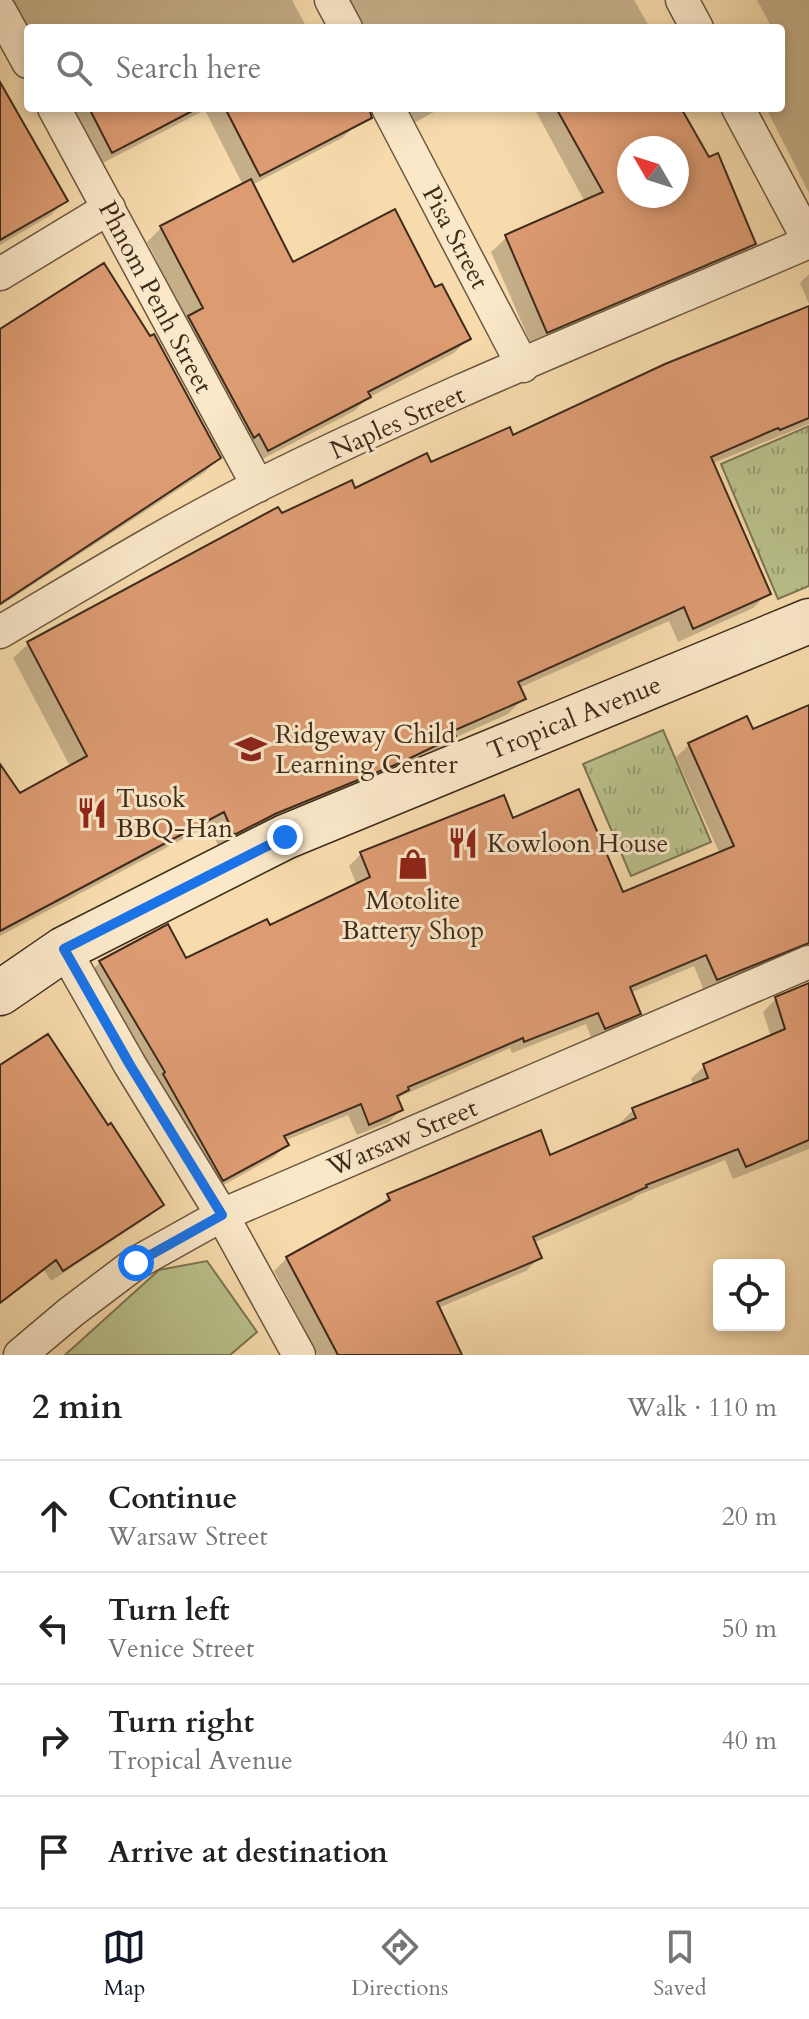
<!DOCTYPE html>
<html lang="en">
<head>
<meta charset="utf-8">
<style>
	body { margin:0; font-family:Cardo,serif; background:#f6f6f6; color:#222 }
	.controls { position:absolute; right:24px; bottom:24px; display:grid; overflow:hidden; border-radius:8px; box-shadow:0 4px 12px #0003 }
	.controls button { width:72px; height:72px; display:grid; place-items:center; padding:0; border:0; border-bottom:2px solid #e0e0e0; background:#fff; color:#222; font:40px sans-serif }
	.compass { position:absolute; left:617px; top:136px; width:72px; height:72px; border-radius:50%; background:#fff; box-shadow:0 4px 12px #0003; rotate:309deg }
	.stop { position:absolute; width:24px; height:24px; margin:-18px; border:6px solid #1a73e8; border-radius:50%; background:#fff }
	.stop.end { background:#1a73e8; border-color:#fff; box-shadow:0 2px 8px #0008 }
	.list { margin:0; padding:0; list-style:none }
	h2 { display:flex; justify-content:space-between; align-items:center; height:104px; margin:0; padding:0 32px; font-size:34px }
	h2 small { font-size:26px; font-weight:400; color:#767676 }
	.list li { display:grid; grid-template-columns:52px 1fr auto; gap:24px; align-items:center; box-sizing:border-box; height:112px; padding:0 32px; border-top:2px solid #e0e0e0 }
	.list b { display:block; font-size:30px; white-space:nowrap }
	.list p { margin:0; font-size:26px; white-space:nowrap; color:#767676 }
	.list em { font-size:26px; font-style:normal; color:#767676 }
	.icon { flex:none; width:44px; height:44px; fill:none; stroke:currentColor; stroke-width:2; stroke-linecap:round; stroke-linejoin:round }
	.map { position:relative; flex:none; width:809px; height:1355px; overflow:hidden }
	.search { position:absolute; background:#fff; box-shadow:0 4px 12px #0003; left:24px; right:24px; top:24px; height:88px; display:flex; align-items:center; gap:20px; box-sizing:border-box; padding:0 28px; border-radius:8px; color:#767676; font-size:30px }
	.sheet { height:552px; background:#fff }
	nav { display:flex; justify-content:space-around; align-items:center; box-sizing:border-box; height:112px; border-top:2px solid #e0e0e0; background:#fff; font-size:22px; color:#767676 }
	nav a { display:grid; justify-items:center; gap:4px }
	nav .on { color:#111827 }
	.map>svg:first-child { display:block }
</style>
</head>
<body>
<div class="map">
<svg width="809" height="1355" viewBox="0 0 809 1355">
	<defs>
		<pattern id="grass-tufts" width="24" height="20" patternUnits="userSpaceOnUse" patternTransform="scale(2)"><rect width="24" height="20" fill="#b9c18c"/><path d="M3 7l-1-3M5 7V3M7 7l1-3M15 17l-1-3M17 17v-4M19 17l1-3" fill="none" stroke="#989d72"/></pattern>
	</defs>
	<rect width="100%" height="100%" fill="#f7dbac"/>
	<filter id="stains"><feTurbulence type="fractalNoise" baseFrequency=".0025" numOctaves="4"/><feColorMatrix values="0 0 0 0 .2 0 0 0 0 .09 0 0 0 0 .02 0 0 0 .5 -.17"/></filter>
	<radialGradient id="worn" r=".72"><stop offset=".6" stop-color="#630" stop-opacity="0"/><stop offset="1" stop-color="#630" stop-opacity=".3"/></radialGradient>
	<path fill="url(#grass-tufts)" stroke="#7c7654" stroke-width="2" d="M809,426V586L778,599L721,464Z
		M663,730L711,842L631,876L583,764Z"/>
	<path fill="#b9c18c" stroke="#7c7654" stroke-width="2" d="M207,1261L257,1332L230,1355H65L159,1270Z"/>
	<path fill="#0003" fill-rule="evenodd" d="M11,0H292L307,28H28V47L25,27Z
		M345,0H634L650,28H361Z
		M757,0H809V193L766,108H781V57L786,54L781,46V28H772Z
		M0,88L65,201L51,215L0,245Z
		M67,108H348L357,124L342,138L252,185L292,264L434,290L468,339L454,353L368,398L354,411L253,464L175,332L187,320L147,242L161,228L243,185L205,110L97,166Z
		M406,108H441L414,123Z
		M534,108H679L754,243L739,258L532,346L491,252L507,237L585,202ZM629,148H677V196H629Z
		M809,274V304L800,283Z
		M809,308V424L711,464L768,593L753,608L678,642L669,621L519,688L523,699L508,714L450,740L438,751L219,848L209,825L0,936V768L19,795L71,768L13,658L28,644L277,509L281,516L512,438Z
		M0,331L219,458L204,473L0,606Z
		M809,707V949L704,991L694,966L630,993L638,1013L626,1026L592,1040L586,1024L512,1053L510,1048L401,1096L397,1100L401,1110L389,1122L357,1135L348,1115L284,1141L286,1145L274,1157L211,1192L88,974L100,962L185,961L269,928L357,886L349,866L361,854L512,821L621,894L720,854L676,757L689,745L746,718L752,732Z
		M809,990V1149L733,1179L725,1160L636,1196L632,1200L533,1243L539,1258L526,1271L438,1308L460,1355H318L274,1271L287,1258L376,1210L389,1196L549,1158L622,1126L620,1123L633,1110L694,1086L691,1079L704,1066L771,1037L763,1012L776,999Z
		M0,1068L162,1205L150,1216L51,1281L44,1270L0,1303Z"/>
	<path fill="#dd9b72" stroke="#3e2b1c" stroke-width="2" fill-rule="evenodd" d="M0,82L68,201L0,240Z
		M89,108H198L112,153Z
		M225,108H369L372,118L260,176Z
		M556,108H681L709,157L718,153L756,244L547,333L505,235L603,192ZM629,148H677V196H629Z
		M251,179L293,262L395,209L435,287L442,284L471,339L368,392L371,397L268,451L259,434L254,438L188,316L203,308L160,226Z
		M104,263L150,336L154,334L221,458L0,604V329Z
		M809,306V418L780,430L778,428L711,457L771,594L693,629L684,607L518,682L526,699L453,731L456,736L402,762L275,814L234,835L224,812L0,931V764L20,793L87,756L27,642L278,507L282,513L352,480L355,488L427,453L431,462L510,427L513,435L665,364Z
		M809,705V943L717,980L706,955L630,987L641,1014L605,1029L598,1013L524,1042L523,1038L408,1087L409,1090L397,1096L403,1110L369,1125L361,1104L284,1136L289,1145L223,1181L163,1074L165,1072L99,961L168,924L186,958L267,919L270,925L370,877L360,852L504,795L513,818L579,789L623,892L734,846L688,743L747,716L753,729Z
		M809,983V1140L746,1167L738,1149L646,1185L647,1187L533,1237L542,1258L437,1302L462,1355H338L286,1257L390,1200L387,1194L541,1130L550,1155L636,1118L632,1108L708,1078L703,1064L785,1029L775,997Z
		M48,1034L108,1125L111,1123L164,1205L63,1271L56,1260L0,1303V1065Z"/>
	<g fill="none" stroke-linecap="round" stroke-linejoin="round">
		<defs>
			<path id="street" d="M331,0L346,28
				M682,0L697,28
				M0,11L28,62
				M54,108L258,486
				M388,108L523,366
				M738,108L809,241
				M0,274L109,208
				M0,632C85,582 170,530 259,485C437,396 626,321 809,242
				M64,949L130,1065L222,1215L299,1355
				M20,1355L71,1312L136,1263L222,1215L809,962"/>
			<path id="secondary" d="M0,993L64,949L285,837L809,621"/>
		</defs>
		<use href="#street" stroke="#6c5740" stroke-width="35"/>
		<use href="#secondary" stroke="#3e2b1c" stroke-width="47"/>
		<use href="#street" stroke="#fae8c9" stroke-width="32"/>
		<use href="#secondary" stroke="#fae8c9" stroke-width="44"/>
	</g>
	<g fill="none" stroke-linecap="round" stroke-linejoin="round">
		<path stroke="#1a73e8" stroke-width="10" d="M136,1263L222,1215L130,1065L64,949L285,837"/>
	</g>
	<defs>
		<symbol id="school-bare" viewBox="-9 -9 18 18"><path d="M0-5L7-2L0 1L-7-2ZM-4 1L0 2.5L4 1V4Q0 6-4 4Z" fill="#8f2418" stroke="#fae8c9" stroke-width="2.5" paint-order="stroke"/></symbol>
		<symbol id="restaurant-bare" viewBox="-9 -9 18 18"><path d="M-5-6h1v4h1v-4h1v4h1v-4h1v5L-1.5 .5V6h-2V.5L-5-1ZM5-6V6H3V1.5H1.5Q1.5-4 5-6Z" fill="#8f2418" stroke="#fae8c9" stroke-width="2.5" paint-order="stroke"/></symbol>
		<symbol id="shop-bare" viewBox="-9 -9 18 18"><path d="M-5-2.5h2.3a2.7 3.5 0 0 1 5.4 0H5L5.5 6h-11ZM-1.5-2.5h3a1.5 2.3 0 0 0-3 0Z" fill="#8f2418" stroke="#fae8c9" stroke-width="2.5" paint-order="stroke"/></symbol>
	</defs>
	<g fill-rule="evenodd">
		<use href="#school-bare" x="229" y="727" width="44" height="44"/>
		<use href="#restaurant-bare" x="70" y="791" width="44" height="44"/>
		<use href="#restaurant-bare" x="441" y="821" width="44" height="44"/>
		<use href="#shop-bare" x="391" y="842" width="44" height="44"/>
	</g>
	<g text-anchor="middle" stroke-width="6" stroke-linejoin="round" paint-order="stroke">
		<g font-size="26" fill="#3e2b1c" stroke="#fae8c9">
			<text transform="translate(456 237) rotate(62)" y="9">Pisa Street</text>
			<text transform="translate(156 297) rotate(62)" y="9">Phnom Penh Street</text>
			<text transform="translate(397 422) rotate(-24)" y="9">Naples Street</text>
			<text transform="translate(574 717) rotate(-22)" y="9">Tropical Avenue</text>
			<text transform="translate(402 1137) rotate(-23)" y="9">Warsaw Street</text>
		</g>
		<g font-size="26" fill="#3e2b1c" stroke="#fae8c9" text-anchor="start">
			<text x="275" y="743">Ridgeway Child<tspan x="275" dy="30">Learning Center</tspan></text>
			<text x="116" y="807">Tusok<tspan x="116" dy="30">BBQ-Han</tspan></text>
			<text x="487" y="852">Kowloon House</text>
			<text x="413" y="909" text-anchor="middle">Motolite<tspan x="413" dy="30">Battery Shop</tspan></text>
		</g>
	</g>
	<rect width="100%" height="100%" filter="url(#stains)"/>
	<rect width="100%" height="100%" fill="url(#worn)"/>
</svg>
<div class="controls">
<button><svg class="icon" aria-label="locate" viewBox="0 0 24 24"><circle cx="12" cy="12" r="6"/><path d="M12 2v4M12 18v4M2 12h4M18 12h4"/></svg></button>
</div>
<svg class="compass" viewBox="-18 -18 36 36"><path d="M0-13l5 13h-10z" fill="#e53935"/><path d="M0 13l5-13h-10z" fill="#767676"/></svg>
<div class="stop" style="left:136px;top:1263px"></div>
<div class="stop end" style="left:285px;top:837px"></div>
<div class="search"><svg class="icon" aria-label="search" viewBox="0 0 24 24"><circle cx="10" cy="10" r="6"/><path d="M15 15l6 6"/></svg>Search here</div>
</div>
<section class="sheet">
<h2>2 min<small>Walk · 110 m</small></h2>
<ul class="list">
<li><svg class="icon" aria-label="ahead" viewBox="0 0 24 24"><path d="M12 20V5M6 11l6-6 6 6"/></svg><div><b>Continue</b><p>Warsaw Street</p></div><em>20 m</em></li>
<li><svg class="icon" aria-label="left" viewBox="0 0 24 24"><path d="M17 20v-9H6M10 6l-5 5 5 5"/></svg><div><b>Turn left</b><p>Venice Street</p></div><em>50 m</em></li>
<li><svg class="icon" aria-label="right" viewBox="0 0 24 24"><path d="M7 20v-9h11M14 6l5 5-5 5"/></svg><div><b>Turn right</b><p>Tropical Avenue</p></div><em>40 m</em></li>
<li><svg class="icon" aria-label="arrive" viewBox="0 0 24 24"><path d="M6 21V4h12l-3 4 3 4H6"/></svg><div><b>Arrive at destination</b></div></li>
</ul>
</section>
<nav>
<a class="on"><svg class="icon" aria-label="map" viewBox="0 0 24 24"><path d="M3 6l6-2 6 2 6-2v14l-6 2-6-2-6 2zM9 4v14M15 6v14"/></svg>Map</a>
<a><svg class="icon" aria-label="directions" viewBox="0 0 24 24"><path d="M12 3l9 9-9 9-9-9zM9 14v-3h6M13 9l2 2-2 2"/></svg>Directions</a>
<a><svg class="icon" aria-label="saved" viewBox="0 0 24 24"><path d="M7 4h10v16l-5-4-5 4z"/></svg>Saved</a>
</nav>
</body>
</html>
